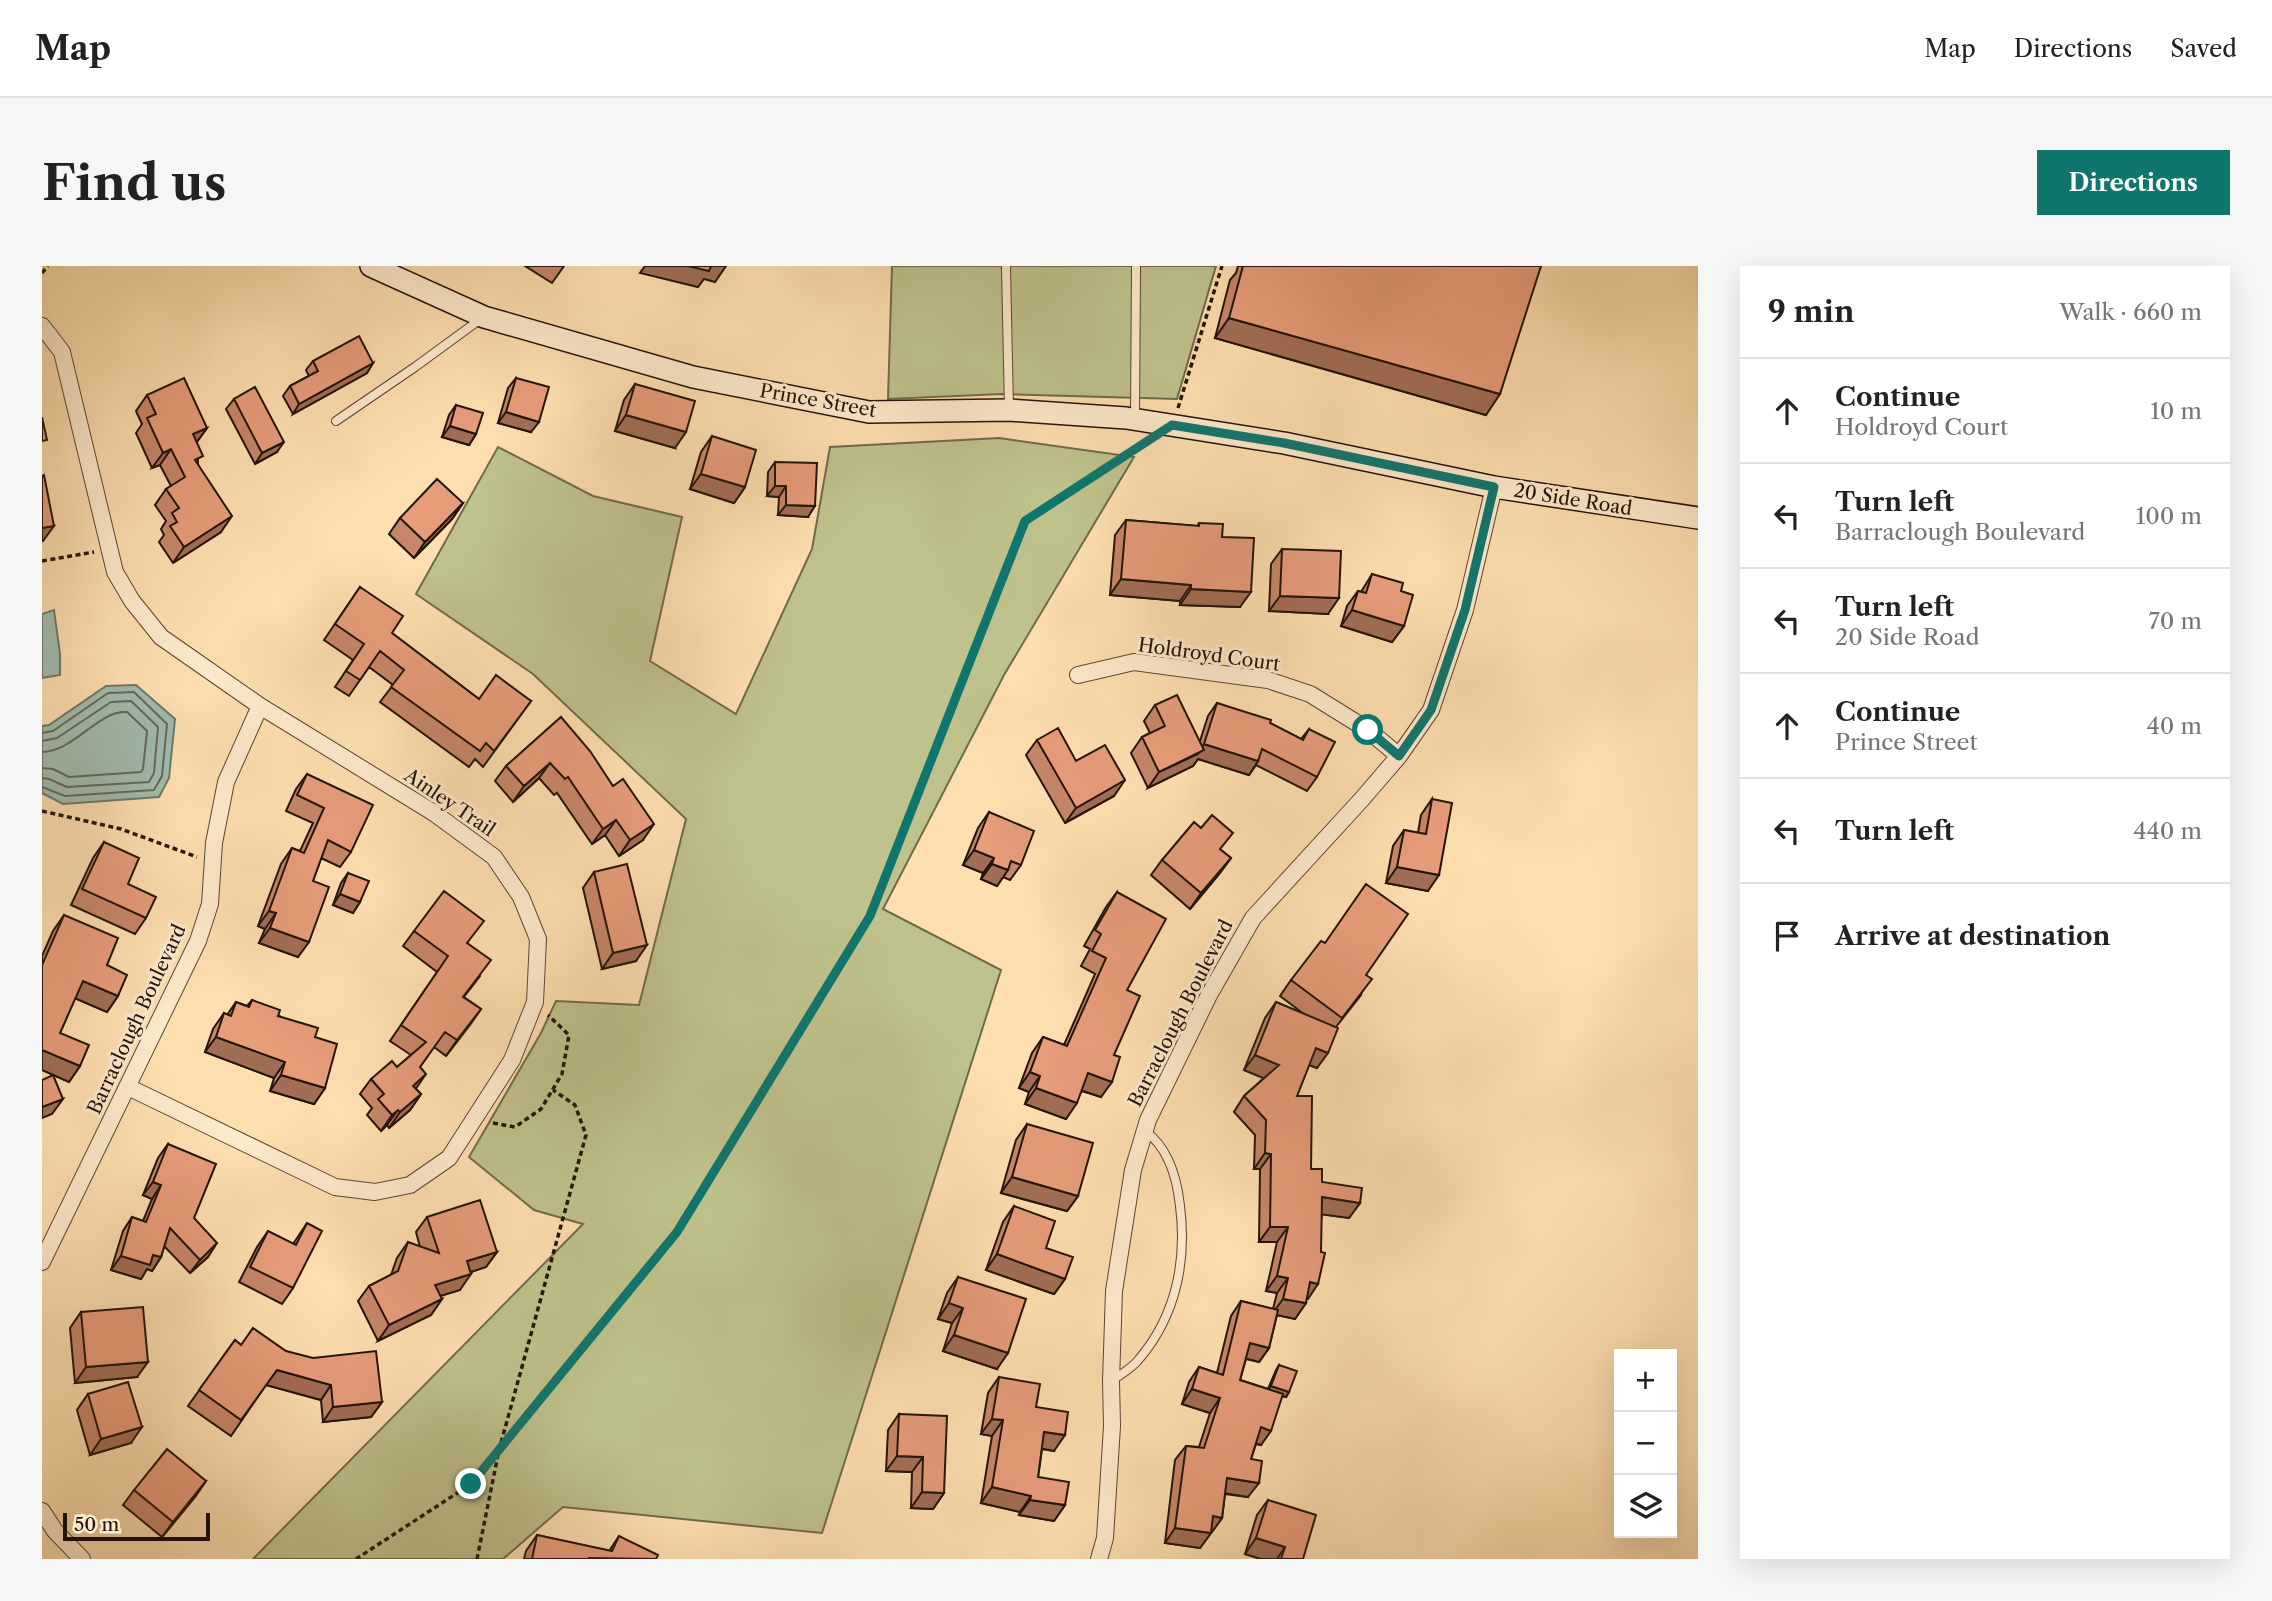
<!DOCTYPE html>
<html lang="en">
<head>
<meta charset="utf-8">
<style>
	body { margin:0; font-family:"Libre Caslon Text",serif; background:#f6f6f6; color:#222 }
	.controls { position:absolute; right:21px; bottom:21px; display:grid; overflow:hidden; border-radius:0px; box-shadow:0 7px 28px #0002 }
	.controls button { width:63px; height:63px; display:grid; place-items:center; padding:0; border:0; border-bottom:2px solid #e0e0e0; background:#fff; color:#222; font:35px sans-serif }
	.scale { position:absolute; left:21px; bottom:18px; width:147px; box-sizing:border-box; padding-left:7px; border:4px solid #231309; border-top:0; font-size:19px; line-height:24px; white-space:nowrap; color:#231309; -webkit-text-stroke:5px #feeacc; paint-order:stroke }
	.stop { position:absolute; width:21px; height:21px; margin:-16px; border:5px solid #0f766e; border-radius:50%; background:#fff }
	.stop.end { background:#0f766e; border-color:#fff; box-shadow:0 2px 7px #0008 }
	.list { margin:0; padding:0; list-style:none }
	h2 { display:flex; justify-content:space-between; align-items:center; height:91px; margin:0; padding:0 28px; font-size:30px }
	h2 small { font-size:23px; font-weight:400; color:#767676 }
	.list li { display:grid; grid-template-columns:46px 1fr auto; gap:21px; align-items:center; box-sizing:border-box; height:105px; padding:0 28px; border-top:2px solid #e0e0e0 }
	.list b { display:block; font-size:26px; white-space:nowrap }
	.list p { margin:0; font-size:23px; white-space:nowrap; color:#767676 }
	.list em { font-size:23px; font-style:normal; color:#767676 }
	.icon { flex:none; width:38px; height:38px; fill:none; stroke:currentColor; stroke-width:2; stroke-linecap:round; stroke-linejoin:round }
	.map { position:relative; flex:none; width:1656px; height:1293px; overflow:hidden; border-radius:0px }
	header { display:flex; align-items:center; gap:42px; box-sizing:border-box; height:98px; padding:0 35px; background:#fff; border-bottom:2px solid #e0e0e0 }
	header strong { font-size:33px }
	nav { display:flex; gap:38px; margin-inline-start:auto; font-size:24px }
	.intro { display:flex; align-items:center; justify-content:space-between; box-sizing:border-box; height:168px; padding:0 42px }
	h1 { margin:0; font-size:49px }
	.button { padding:18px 32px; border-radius:0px; background:#0f766e; color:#fff; font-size:24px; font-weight:700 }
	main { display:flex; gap:42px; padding:0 42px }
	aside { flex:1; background:#fff; border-radius:0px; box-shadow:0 7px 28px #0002 }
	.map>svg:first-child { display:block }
</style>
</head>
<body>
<header>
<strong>Map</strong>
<nav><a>Map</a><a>Directions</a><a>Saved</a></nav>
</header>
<div class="intro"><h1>Find us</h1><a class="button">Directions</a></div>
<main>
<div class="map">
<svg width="1656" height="1293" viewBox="0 0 1656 1293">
	<rect width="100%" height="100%" fill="#fedfb0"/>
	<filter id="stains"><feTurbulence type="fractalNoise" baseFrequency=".00286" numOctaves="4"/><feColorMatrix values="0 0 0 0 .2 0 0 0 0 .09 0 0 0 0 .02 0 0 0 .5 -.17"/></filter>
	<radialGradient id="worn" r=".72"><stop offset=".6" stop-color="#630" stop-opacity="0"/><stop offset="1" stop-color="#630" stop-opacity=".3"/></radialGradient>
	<path fill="#bfc28c" stroke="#716a4a" stroke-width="2" d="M850,0H1174L1135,133L960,128L846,133Z
		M957,172L1092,191L962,409L841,643L959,704L780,1267L521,1241L461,1293H211L541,958L492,944L427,891L499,767L514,735L597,739L644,553L491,408L374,328L456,181L551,230L640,251L608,395L694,448L770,283L788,181Z"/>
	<path fill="#a0bcad" stroke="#6e786b" stroke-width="2" d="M12,344L18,388V409L0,412V348Z
		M94,419L133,453L127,512L117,531L21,538L0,527V460L7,459L64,420Z"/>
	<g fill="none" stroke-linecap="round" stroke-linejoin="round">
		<path stroke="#62685b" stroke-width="2" d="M0,467L11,465L66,427L92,426L125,458L120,510L112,524L23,530L0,521
			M0,475L15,472L69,436L89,435L116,461L112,507L107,516L25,521L7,513L0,512
			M0,486C33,485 56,444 85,446L105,465L101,503L99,506L27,511L11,503L0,502"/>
		<defs>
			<path id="lane" d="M964,0L967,144
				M1093,150L1094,0
				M294,155L373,101L440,52
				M1069,1115C1079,1108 1091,1102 1098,1092C1134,1049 1145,995 1138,940C1135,912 1127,882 1103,865"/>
			<path id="street" d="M0,60L20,86L73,306L90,335L119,371L218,440L392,547L452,591L479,631L496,673L493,736L470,794L407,892L368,919L333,926L293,921L86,821
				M1036,409L1092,396L1226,414L1268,428L1326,464L1357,490
				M0,996L156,675L168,638L172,577L184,516L218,440
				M0,1245L13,1265L40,1293
				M1057,1293L1063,1272L1070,1160L1069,1115L1072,1025L1091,904L1106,854L1167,729L1211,652L1320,533L1357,490L1389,444L1423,344L1452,221"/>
			<path id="secondary" d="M329,0L442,51L651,111L827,146L967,144L1084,152L1242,177L1452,221L1656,252"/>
		</defs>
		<use href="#lane" stroke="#5a4633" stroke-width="10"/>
		<use href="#street" stroke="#5a4633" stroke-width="18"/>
		<use href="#secondary" stroke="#231309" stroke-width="24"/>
		<path stroke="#231309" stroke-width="3.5" stroke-dasharray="5 3.5" stroke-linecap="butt" d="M0,7L6,0
			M1136,142L1180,0
			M0,295L52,286
			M0,545L79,563L155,591
			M451,857L473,861L499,843L520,808L527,769L506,749
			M314,1293L429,1218L635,966L828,651L983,255L1104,176
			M435,1293L457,1184L544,869L533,839L511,824"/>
		<use href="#lane" stroke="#feeacc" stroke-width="8"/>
		<use href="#street" stroke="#feeacc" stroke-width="16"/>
		<use href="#secondary" stroke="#feeacc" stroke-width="21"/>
	</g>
	<path fill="#c78669" stroke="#231309" stroke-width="2" d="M483,0H522L510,17Z
		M1196,0H1499L1444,149L1173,72L1188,14L1194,7Z
		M271,95L331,97L325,107L251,148L241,130L248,120L267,110L264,104Z
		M474,112L489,166L456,157L466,122Z
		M593,118L633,182L573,165L582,134Z
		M105,129L165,162L155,176L156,198L179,266L131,297L117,276L122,269L119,263L124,255L113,239L124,223L129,220L118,199L110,202L94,167L100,158L94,145Z
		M192,133L235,186L213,198L184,143Z
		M414,139L434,168L427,179L400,171L407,149Z
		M670,170L703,221L692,237L648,223L659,186Z
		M733,196L766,251L736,249L737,231L725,230L726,206Z
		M421,237L410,253L372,292L347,268L358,252Z
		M1084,254L1155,260L1157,257L1180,271L1198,341L1138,339V335L1068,329L1073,269Z
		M1240,283L1286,348L1227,345L1229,298Z
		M1330,308L1359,325L1362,360L1350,376L1299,360L1305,340L1316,325L1319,326Z
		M318,321L350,367L437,433L489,435L441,501L433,493L427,501L338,436L351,419L327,401L307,430L293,421L311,394L282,374Z
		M1175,437L1228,457L1259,473L1267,463L1275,511L1265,525L1214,499L1207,509L1156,493L1151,500L1106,522L1089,487L1100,471L1108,467L1102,455L1113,439L1158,475L1166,450Z
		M519,451L601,574L577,590L563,569L550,578L515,527L512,529L497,512L471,536L453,515L464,500Z
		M995,474L1034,495L1072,530L1023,557L984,489Z
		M265,508L309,586L298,601L279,592L271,615L256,691L217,677L223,663L216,660L239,598L250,582L258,585L271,557L244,545L254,523Z
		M1390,533L1386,625L1344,617L1351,580L1362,564L1376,567L1379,549Z
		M947,546L979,599L968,614L961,611L955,620L939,613L941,607L921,599L936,562Z
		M62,576L104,652L93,668L29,639L51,592Z
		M1179,584L1189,592L1178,607L1148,643L1109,609L1120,594Z
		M552,606L594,695L560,703L541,622Z
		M306,607L318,636L311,647L291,639L299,617Z
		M1075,626L1085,724L1072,789L1059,831L1040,825L1024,853L983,838L987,826L977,822L990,787L1001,771L1022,779L1053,708L1039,700L1048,683L1042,680L1064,641Z
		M22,649L76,730L65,746L33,732L18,767L38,800L27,816L0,804V690L11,665Z
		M372,665L426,677L438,710L422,731L439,743L404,790L392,781L378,801L374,823L379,828L368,844L347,862L345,859L339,865L325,849L330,842L318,828L329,813L355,801L369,789L348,775L395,706L361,680Z
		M1324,709L1319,729L1294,761L1275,802L1267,799L1255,830L1269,903L1280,916L1318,937L1307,952L1280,948L1266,1033H1264V1037L1253,1053L1235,1049L1227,1082L1217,1096L1204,1093L1198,1114L1226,1123L1234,1104L1237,1099L1247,1126L1244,1131L1240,1130L1219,1179L1214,1178L1209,1193L1206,1231L1183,1228L1180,1252L1158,1282L1123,1277L1133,1194L1144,1180L1157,1181L1168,1147L1140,1138L1147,1116L1157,1101L1175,1107L1189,1050L1199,1035L1231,1043L1235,1027L1224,1025L1235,976H1217L1218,903H1212L1213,869L1192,846L1202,830L1222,812L1202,804L1223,752L1234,736L1262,748L1238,730L1249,714Z
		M210,734L273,771L283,822L272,838L228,825L232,812L163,786L171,763L182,747L185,749L194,736L205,740Z
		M985,858L1036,930L1025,945L959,927L974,874Z
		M126,878L166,991L148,1007L122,980L119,991L110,1005L105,1003L99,1013L69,1004L81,965L90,951L101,955L110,933L101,929L116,892Z
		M972,940L1004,982L1023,1013L1012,1028L944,1004L961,956Z
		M385,951L455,986L444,1001L428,1006L418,1024L398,1030L400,1033L389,1049L336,1075L316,1035L327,1020L349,1009L355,992L366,976L378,981L374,966Z
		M265,957L251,1022L240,1038L197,1016L215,981L226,965L251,978Z
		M916,1011L955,1103L901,1085L910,1057L896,1053L905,1027Z
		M39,1046L95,1111L33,1117L28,1062Z
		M193,1074L199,1079L244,1085L340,1136L329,1151L281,1156L279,1134L224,1119L189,1170L146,1140Z
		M957,1111L994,1141L1012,1185L1000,1183L996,1211L1023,1239L1012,1255L977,1249L978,1246L939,1237L950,1170L939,1168L946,1127Z
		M46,1128L89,1177L48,1189L35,1144Z
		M857,1148L902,1227L891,1243L869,1242L870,1206L844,1205L846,1164Z
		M164,1215L153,1231L120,1271L81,1239L92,1224Z
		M1226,1234L1261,1293H1219L1203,1288L1215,1249Z
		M495,1269L567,1285L577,1270L614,1293H482L484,1285Z"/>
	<path fill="#a26d55" stroke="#231309" stroke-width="2" d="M603,0H684L673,16L662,13L656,21L598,7Z
		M1187,52L1458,128L1444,149L1173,72Z
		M331,97L325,107L251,148L257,138Z
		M464,146L497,156L489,166L456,157Z
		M584,149L644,166L633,182L573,165Z
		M408,160L434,168L427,179L400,171Z
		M165,162L154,177L151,168Z
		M242,176L235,186L213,198L220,187Z
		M129,183L118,199L110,202L121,187Z
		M659,208L703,221L692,237L648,223Z
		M733,220H744L737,231L725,230Z
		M421,237L410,253L372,292L383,276Z
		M744,239L773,240L766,251L736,249Z
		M190,250L179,266L131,297L142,281Z
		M12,260L1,275H0V262Z
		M1079,313L1149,319L1138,335L1068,329Z
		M1149,323L1209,326L1198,341L1138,339Z
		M1238,330L1297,332L1286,348L1227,345Z
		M1310,344L1362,360L1350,376L1299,360Z
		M1162,478L1216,495L1207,509L1156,493L1151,500L1106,522L1117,506L1156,488Z
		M508,497L497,512L471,536L482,520Z
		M1083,514L1072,530L1023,557L1034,542Z
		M574,554L563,569L550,578L561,563Z
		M612,558L601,574L577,590L588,574Z
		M932,584L952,592L941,607L921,599Z
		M1189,592L1178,607L1148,643L1159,627Z
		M950,598L966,604L955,620L939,613Z
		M1355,601L1397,609L1386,625L1344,617Z
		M298,628L318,636L311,647L291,639Z
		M227,645L234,647L223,663L216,660Z
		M228,662L267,676L256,691L217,677Z
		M605,679L594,695L560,703L571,687Z
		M41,715L76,730L65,746L30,731Z
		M439,743L428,759L404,790L415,774Z
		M174,771L243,796L232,812L163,786Z
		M1274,782L1286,787L1275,802L1264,798Z
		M0,784L38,800L27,816L0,804Z
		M1213,789L1237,799L1226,814L1202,804Z
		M988,806L998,810L987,826L977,822Z
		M1046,807L1070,816L1059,831L1035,823Z
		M384,808L373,824L371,820Z
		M239,809L283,822L272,838L228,825Z
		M994,822L1035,837L1024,853L983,838Z
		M379,828L368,844L347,862L358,846Z
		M21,833L10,848L0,852V841Z
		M356,844L345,859L339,865L350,849Z
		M1223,887L1229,888L1218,903H1212Z
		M970,911L1036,930L1025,945L959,927Z
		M111,916L119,919L110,933L101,929Z
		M1280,931L1318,937L1307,952L1269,947Z
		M1228,961H1246L1235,976H1217Z
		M175,977L166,991L148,1007L158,994Z
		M455,986L444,1001L414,1011L425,995Z
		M955,988L1023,1013L1012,1028L944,1004Z
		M111,989L119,991L110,1005L105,1003L99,1013L69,1004L79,990Z
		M429,1008L418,1024L382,1035L393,1019Z
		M1235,1010L1246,1012L1235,1027L1224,1025Z
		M1268,1016L1276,1018L1266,1033L1257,1032Z
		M400,1033L389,1049L336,1075L347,1059Z
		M1241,1033L1264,1037L1253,1053L1230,1048Z
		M907,1037L921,1042L910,1057L896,1053Z
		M912,1069L966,1087L955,1103L901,1085Z
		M1208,1077L1227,1082L1217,1096L1198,1091Z
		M106,1096L95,1111L33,1117L44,1101Z
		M235,1104L289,1119L279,1134L224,1119Z
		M1229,1120L1247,1126L1244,1131L1226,1125Z
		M1150,1123L1178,1132L1168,1147L1140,1138Z
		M340,1136L329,1151L281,1156L291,1141Z
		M950,1153L961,1154L950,1170L939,1168Z
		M100,1161L89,1177L48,1189L59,1173Z
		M1219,1161L1229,1165L1219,1179L1209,1176Z
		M1002,1166L1023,1169L1012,1185L991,1181Z
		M855,1190L881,1191L870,1206L844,1205Z
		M1185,1212L1217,1217L1206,1231L1175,1226Z
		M164,1215L153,1231L120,1271L131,1256Z
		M950,1221L989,1230L978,1246L939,1237Z
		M880,1226L902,1227L891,1243L869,1242Z
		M988,1234L1023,1239L1012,1255L977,1249Z
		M1171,1250L1180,1252L1170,1266L1160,1265Z
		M1133,1262L1169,1267L1158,1282L1123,1277Z
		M1214,1272L1243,1281L1235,1293H1219L1203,1288Z"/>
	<path fill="#e79c7a" stroke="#231309" stroke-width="2" d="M646,0H669L667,5Z
		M1201,0H1499L1458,128L1187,52Z
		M317,70L331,97L257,138L248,120L276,105L271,95Z
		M142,112L165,162L151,168L161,190L153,194L190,250L142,281L128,260L135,256L130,247L137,242L124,223L143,211L129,183L121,187L105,152L114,148L105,129Z
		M474,112L507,121L497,156L464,146Z
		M593,118L653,135L644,166L584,149Z
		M213,121L242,176L220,187L192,133Z
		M414,139L441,147L434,168L408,160Z
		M0,151L5,174L0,175Z
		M670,170L714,184L703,221L659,208Z
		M733,196L775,197L773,240L744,239V220H733Z
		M2,209L12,260L0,262V210Z
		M395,213L421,237L383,276L358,252Z
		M1084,254L1157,260V257L1181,258L1180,271L1212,272L1209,326L1149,323V319L1079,313Z
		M1240,283L1299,285L1297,332L1238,330Z
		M1330,308L1361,317L1359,325L1371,329L1362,360L1310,344L1316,325L1324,327Z
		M318,321L361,350L350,367L437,433L454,409L489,435L452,485L444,477L438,485L349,421L362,404L338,385L318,414L304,405L322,378L293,358Z
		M1135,429L1162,484L1117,506L1100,471L1123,460L1113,439Z
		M1175,437L1229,454L1228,457L1261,474L1267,463L1293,476L1275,511L1220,483L1216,495L1162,478Z
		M519,451L548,485L571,520L581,513L612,558L588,574L574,554L561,563L526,511L523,513L508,497L482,520L464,500Z
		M1016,462L1034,495L1063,479L1083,514L1034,542L995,474Z
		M265,508L331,539L309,586L286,574L271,615L287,621L267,676L228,662L234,647L227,645L250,582L262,587L282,542L255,529Z
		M1390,533L1410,537L1397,609L1355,601L1362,564L1384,568Z
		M947,546L992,565L979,599L969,595L966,604L950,598L952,592L932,584Z
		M1170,549L1191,567L1178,583L1189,592L1159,627L1120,594L1152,556L1159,562Z
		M62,576L97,592L86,618L114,631L104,652L40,623Z
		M585,598L605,679L571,687L552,606Z
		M306,607L327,615L318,636L298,628Z
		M1324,618L1366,648L1324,709L1330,713L1300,752L1249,714L1279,675L1283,677Z
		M402,625L442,655L425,677L449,694L421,731L439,743L415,774L403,766L378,801L384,808L371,820L379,828L358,846L356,844L350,849L336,833L342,828L329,813L350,795L355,801L384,776L359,759L406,690L372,665Z
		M1075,626L1124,653L1085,724L1098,730L1072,789L1078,791L1070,816L1046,807L1035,837L994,822L998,810L988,806L1001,771L1025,780L1064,692L1050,685L1059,668L1053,664Z
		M22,649L76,672L65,699L85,709L76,730L41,715L18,767L47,779L38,800L0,784V699Z
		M210,734L238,744L236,750L276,762L273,771L295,778L283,822L239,809L243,796L174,771L182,747L189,750L194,736L207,741Z
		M1234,736L1296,762L1286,787L1274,782L1255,830H1270L1269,903H1280V916L1320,922L1318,937L1280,931L1279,986L1283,987L1276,1018L1268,1016L1264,1037L1241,1033L1246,1012L1235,1010L1246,961H1228L1229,888L1223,887L1224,854L1202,830L1237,799L1213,789Z
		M11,809L21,833L0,841V814Z
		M985,858L1051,877L1036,930L970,911Z
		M126,878L174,898L152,952L175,977L158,994L128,962L119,991L111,989L108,999L79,990L90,951L104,956L119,919L111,916Z
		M438,934L455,986L425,995L429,1008L393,1019L400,1033L347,1059L327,1020L356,1005L366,976L397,987L385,951Z
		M972,940L1013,955L1004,982L1031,991L1023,1013L955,988Z
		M265,957L280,965L251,1022L208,1001L226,965L254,979Z
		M916,1011L984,1033L966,1087L912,1069L921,1042L907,1037Z
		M1199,1035L1236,1044L1227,1082L1208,1077L1198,1114L1241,1128L1229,1165L1219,1161L1209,1193L1220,1195L1217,1217L1185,1212L1180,1252L1171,1250L1169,1267L1133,1262L1144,1180L1162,1182L1178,1132L1150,1123L1157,1101L1181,1109Z
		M101,1041L106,1096L44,1101L39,1046Z
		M211,1062L244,1085L271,1092L334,1085L340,1136L291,1141L289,1119L235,1104L199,1154L157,1124L193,1074L199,1079Z
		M1237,1099L1255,1105L1247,1126L1229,1120Z
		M957,1111L998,1118L994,1141L1026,1146L1023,1169L1002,1166L996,1211L1027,1216L1023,1239L988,1234L989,1230L950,1221L961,1154L950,1153Z
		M86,1116L100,1161L59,1173L46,1128Z
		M857,1148L905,1150L902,1227L880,1226L881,1191L855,1190Z
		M125,1183L164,1215L131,1256L92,1224Z
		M1226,1234L1274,1249L1261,1293H1239L1243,1281L1214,1272Z
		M495,1269L570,1285L577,1270L616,1289L614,1293L547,1292V1293H490Z"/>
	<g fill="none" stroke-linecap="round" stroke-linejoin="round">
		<path stroke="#0f766e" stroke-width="9" d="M429,1218L635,966L828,650L983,255L1130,159L1242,177L1452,221L1423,344L1389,444L1357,490L1326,464"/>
	</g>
	<g text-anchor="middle" stroke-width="6" stroke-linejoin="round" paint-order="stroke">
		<g font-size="19" fill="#231309" stroke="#feeacc">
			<text transform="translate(776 134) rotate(10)" y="7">Prince Street</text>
			<text transform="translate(1531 233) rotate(9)" y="7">20 Side Road</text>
			<text transform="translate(1167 388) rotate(8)" y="7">Holdroyd Court</text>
			<text transform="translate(408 536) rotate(34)" y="7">Ainley Trail</text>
			<text transform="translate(1138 747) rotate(-63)" y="7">Barraclough Boulevard</text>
			<text transform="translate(94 753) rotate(-65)" y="7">Barraclough Boulevard</text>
		</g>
	</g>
	<rect width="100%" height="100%" filter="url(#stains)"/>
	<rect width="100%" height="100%" fill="url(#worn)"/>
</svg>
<div class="controls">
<button>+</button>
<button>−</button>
<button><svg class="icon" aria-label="layers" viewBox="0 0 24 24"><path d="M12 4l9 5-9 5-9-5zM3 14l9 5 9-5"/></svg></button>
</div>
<div class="scale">50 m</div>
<div class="stop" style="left:1326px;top:464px"></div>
<div class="stop end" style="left:429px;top:1218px"></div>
</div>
<aside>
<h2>9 min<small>Walk · 660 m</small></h2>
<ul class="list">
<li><svg class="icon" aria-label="ahead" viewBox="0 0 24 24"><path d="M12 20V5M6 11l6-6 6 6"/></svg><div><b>Continue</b><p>Holdroyd Court</p></div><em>10 m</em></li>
<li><svg class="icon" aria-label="left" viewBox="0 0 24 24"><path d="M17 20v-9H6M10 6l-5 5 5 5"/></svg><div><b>Turn left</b><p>Barraclough Boulevard</p></div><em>100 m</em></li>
<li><svg class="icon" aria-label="left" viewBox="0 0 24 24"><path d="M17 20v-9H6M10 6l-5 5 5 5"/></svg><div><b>Turn left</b><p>20 Side Road</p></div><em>70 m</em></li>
<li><svg class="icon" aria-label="ahead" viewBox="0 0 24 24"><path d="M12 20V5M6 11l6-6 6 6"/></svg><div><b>Continue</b><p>Prince Street</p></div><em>40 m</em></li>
<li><svg class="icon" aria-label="left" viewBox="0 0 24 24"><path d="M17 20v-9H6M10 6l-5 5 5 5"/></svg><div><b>Turn left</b></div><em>440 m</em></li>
<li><svg class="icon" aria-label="arrive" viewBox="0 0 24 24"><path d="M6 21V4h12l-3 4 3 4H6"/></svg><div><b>Arrive at destination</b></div></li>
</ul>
</aside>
</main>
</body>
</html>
